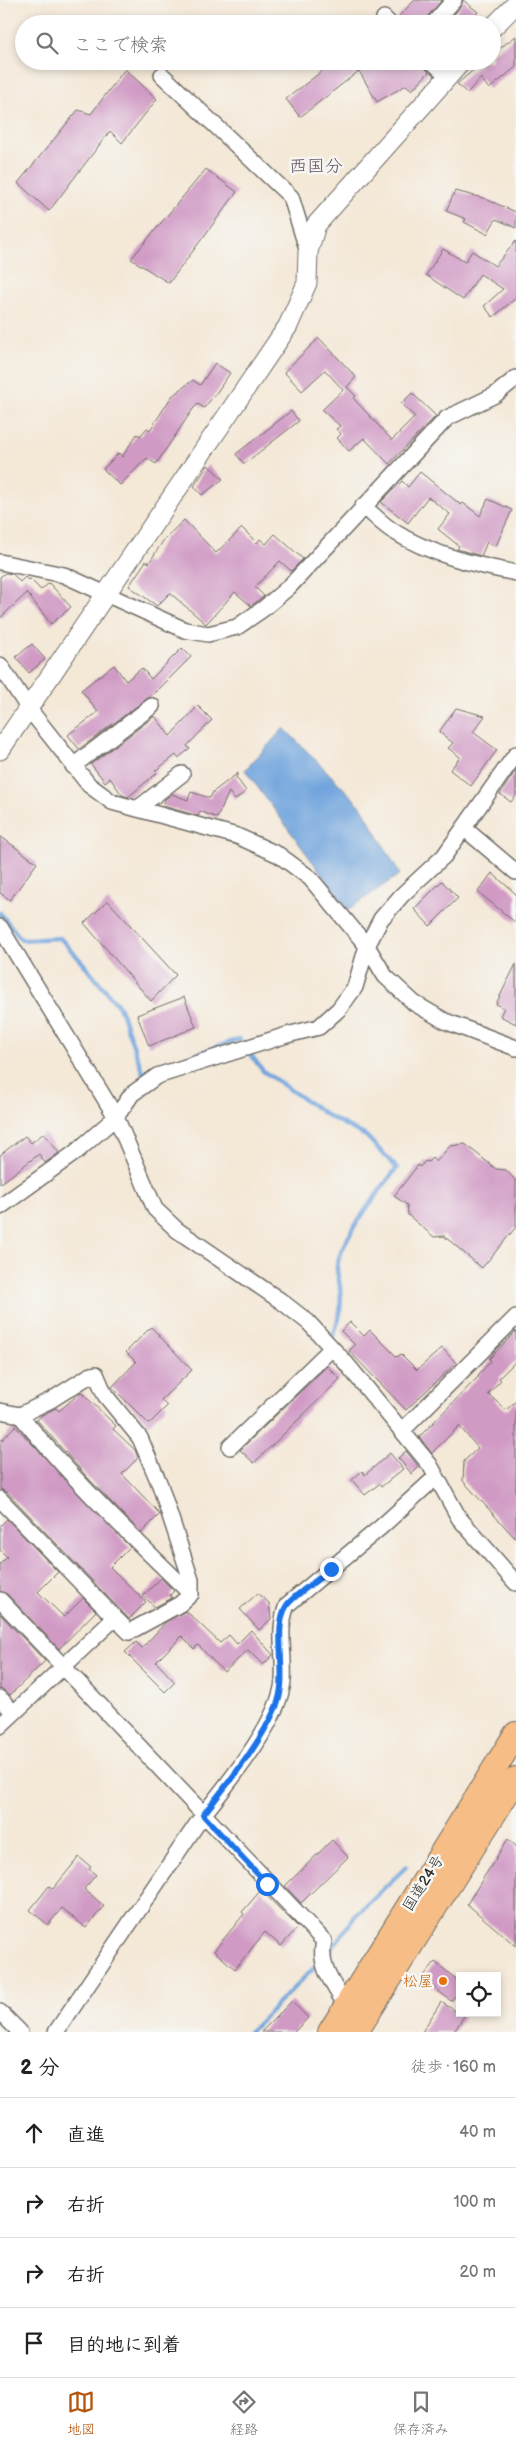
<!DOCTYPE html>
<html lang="ja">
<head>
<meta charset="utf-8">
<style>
	body { margin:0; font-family:"Balsamiq Sans","Klee One",sans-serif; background:#f6f6f6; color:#202124 }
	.controls { position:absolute; right:15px; bottom:15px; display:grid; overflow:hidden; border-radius:0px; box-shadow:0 2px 8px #0003 }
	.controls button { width:45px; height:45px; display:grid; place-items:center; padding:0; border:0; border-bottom:1px solid #e0e0e0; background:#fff; color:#202124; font:25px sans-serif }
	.stop { position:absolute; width:15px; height:15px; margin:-11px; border:4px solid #1a73e8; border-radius:50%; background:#fff }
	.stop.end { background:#1a73e8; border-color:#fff; box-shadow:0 1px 5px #0008 }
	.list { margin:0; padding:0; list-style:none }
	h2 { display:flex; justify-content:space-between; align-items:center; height:65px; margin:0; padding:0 20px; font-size:21px }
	h2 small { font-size:16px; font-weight:400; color:#757577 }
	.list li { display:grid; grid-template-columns:32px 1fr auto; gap:15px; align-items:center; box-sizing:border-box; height:70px; padding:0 20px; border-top:1px solid #e0e0e0 }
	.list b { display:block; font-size:19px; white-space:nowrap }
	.list em { font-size:16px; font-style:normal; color:#757577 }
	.icon { flex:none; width:28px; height:28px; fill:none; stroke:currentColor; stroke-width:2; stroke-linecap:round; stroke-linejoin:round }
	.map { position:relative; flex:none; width:516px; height:2032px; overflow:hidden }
	.search { position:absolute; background:#fff; box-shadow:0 2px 8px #0003; left:15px; right:15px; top:15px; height:55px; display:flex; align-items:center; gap:12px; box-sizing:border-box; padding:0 18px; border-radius:28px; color:#757577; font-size:19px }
	.sheet { height:345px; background:#fff }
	nav { display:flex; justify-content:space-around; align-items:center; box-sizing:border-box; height:70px; border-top:1px solid #e0e0e0; background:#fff; font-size:14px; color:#757577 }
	nav a { display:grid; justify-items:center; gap:2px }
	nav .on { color:#b45309 }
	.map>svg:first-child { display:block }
</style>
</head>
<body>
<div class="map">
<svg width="516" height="2032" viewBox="0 0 516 2032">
	<rect width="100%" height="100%" fill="#f6f6f2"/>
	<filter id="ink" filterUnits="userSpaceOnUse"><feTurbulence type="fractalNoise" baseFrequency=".02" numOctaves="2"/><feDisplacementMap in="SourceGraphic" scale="10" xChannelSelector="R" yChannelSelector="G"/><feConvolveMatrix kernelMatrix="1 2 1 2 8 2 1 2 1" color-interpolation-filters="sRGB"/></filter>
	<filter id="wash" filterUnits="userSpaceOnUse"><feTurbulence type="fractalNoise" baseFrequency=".0096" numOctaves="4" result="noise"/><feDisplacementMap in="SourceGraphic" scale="20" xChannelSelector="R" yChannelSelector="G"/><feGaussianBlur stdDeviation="1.12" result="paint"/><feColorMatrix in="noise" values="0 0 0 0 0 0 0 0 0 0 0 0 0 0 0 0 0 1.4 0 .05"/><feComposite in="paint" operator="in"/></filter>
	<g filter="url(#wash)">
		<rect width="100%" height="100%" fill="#f4e8d7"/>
		<path fill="#71a4dd" stroke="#4e6884" d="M284,728L361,806L400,874L348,910L245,770Z"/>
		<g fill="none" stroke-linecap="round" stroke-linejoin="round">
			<path stroke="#71a4dd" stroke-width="4.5" d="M0,913L22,940L60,938L83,963L120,1008L143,1073L239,1039L263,1071L328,1116L366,1136L397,1168C380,1190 341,1239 337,1266C336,1273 340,1281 340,1288C342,1305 340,1322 332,1337
				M327,1955L356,1915L406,1867
				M249,2032L320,1962"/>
		</g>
		<g id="blocks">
			<path fill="#d09ac5" d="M415,0H442L426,18L424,24H405L398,17Z
				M463,0L478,12L467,24H446L461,6Z
				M516,36V67L489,89L481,78L467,93L457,84L484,61H492V54Z
				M335,61H418L429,72L412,90L406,85L377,102L359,71L300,117L286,99Z
				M125,69L157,99L122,143L110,131L49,211L18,183L78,110L91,114Z
				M206,169L237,192L169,283L131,259Z
				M455,191L483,198L516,212V228L496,219L487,234L464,222L466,219L446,211Z
				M516,241V298L493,317L484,306L503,289L480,274L463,300L426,275L443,249L465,262L472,251L495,266Z
				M319,338L356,377L347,387L356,396L353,398L392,440L415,417L401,404L412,393L436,416L389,464L364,438L349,451L337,438L341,434L336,429L340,426L322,410L343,390L325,370L302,391L284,372Z
				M215,363L230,373L217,392L204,408L198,404L193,409L156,464L147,458L120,485L103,469L119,453L122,457L137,434L140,436L147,428L150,430L172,396L193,380L200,385Z
				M291,411L299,421L244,464L236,454Z
				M208,465L223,479L202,495L194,486Z
				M420,472L461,505L463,503L480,516L488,499L512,510L496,546L487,542L481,556L457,549L459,546L438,529L450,514L428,497L408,523L381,502L402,481L408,487Z
				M184,520L216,553L242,528L257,543L260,539L266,544L275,534L303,559L291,571L280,561L255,587L264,596L251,606L235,592L206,624L170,593L157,606L129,586L146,561L149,563L165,538Z
				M5,573L13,574L20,582L25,577L28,580L30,579L41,590L49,583L71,607L51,624L27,593L0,618V577Z
				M32,644L45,659L29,673L16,657Z
				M182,648L191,657L156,692L79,749L68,735L98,712L81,690L114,665L126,681L142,668L151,679Z
				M198,706L212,720L187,746L190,749L178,758L176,755L155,771L157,773L128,797L122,795L110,778L105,782L91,764L155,716L170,736Z
				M456,708L485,716L473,732L497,750L471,786L450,770L460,757L448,748L453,743L439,732Z
				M516,770V796L511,802L500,794Z
				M238,773L236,777L246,791L235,800L229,792L217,818L200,811L198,816L163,806L165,799L172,794L188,800L191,792L210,798L213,792Z
				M0,836L37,863L10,900L0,893Z
				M492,873L516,894V923L478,892Z
				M442,881L458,898L430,926L414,909Z
				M108,901L176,975L151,1001L84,923Z
				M516,964V1024L500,1016L504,1008L496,1004Z
				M184,997L196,1027L149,1046L137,1015Z
				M44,1133L59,1153L45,1163L39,1154L0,1184V1155L25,1136L31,1143Z
				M465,1144L496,1169L506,1170L516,1181V1227L482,1268L444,1236L434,1237L408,1215L407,1205L394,1196L418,1165L420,1167L425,1161L428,1162L432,1158L436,1162L450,1146Z
				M350,1322L364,1336L370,1330L397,1357L401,1354L417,1370L442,1348L456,1363L406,1410L349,1351L355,1345L341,1331Z
				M151,1327L192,1370L161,1400L167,1406L149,1424L112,1387L136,1362L126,1352Z
				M516,1331V1361L499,1378L501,1380L488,1394L506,1410L516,1401V1539L463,1481L464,1461L478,1448L459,1426L432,1453L419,1437L479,1376L478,1375L491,1361L489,1359Z
				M327,1366L340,1379L254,1463L240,1450Z
				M81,1392L116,1426L113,1429L135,1450L138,1458L122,1474L160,1514L141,1533L88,1478L37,1420L42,1415L56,1408L59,1411Z
				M15,1426L130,1547L110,1567L146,1602L129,1619L7,1492L0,1489V1442Z
				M406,1451L419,1467L412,1474L398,1458Z
				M390,1453L403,1469L381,1487L379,1484L365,1495L352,1480L362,1471L365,1475Z
				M7,1519L58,1572L38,1592L64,1617L83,1598L96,1611L59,1649L7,1594L0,1591V1564L7,1557L0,1550V1526Z
				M161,1578L174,1591L170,1595L172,1598L155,1607L143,1596Z
				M258,1593L269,1603L271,1619L259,1630L240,1609Z
				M186,1611L220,1643L229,1635L237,1644L251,1630L273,1655L263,1665L248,1650L224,1672L198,1645L194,1649L182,1636L156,1662L175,1682L165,1692L125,1652L136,1642L142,1648L166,1622Z
				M0,1614L45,1661L10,1695L0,1689Z
				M508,1839L516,1846V1946L467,1904Z
				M332,1840L348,1857L301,1903L285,1886Z
				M79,1857L91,1867L89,1869L96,1875L84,1889L104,1906L86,1928L62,1908L48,1925L30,1910L49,1886L53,1889Z
				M261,1890L298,1927L281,1946L265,1932L235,1969L214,1951L244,1914L242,1912Z
				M435,1962L460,1982V1991L451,2001L422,1978Z
				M292,2001L308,2018L294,2032H261Z
				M441,2002L464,2016L454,2032H422Z"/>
		</g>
	</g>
	<g filter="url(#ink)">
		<use href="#blocks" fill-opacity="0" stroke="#716d67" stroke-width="1"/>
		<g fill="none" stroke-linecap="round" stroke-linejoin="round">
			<defs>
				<path id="minor" d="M384,18L390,24
					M433,24L454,0
					M431,61L448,76
					M162,75L291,197L308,252
					M363,506C373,514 382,524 393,531C429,554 475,565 516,573
					M0,562L64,575L185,630L208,634L237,627L263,609L289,587L447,418L495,395L516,378
					M0,665L29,709L89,785L112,802L237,836L279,855L310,878L367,946L385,976L414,1003L445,1021L516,1048
					M73,766L152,706
					M137,809L182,774
					M465,829L516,872
					M0,927L116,1117L155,1209L177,1230L281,1301L308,1322L345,1362L430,1465L459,1518L516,1583
					M0,1207L76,1152L116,1117L132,1094L157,1076L287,1035L319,1027L339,1009L355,987L367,946L381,919L402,895L444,856L516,754
					M0,1411L20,1415L51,1400L89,1376L96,1374L105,1395L140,1438L160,1485L191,1580V1594L180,1604L129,1632L115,1618L0,1726
					M20,1415C72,1479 131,1536 191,1594
					M402,1431L516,1317
					M230,1447L332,1348
					M0,1499L115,1618
					M0,1600L324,1941C317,1968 337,1989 350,2012
					M0,1698L13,1712
					M0,2012L20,2032
					M56,2032L203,1815C229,1782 279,1722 283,1681C285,1654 277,1630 287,1605L381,1527L436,1477"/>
				<path id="tertiary" d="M492,28L516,4
					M0,750L288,326L307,283L308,252L316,225L462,61"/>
				<path id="trunk" d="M330,2032L516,1734
					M356,2032L516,1779"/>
			</defs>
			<use href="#minor" stroke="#716d67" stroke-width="18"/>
			<use href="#tertiary" stroke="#716d67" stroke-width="21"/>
			<use href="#trunk" stroke="#716d67" stroke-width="26"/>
			<use href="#minor" stroke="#fff" stroke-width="15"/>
			<use href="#tertiary" stroke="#fff" stroke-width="19"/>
			<use href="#trunk" stroke="#f6be86" stroke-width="24"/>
		</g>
	</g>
	<g fill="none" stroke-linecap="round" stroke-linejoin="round" filter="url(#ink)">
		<path stroke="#1a73e8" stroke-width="6" d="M267,1884L203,1815C229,1782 259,1746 276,1707C290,1677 271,1629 287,1605C294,1595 321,1578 331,1569"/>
	</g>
	<circle fill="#e8710a" stroke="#f6f6f2" stroke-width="2" cx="443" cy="1981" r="5"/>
	<g text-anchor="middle" stroke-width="5" stroke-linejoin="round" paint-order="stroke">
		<g font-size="15" fill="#2b2b2b" stroke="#f6f6f2">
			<text transform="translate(423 1883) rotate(-58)" y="5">国道24号</text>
		</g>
		<g font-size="15" fill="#c56008" stroke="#f6f6f2" text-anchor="end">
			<text x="433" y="1986">松屋</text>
		</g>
		<g font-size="18" fill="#655261" stroke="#f6f6f2">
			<text x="316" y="172">西国分</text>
		</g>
	</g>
</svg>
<div class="controls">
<button><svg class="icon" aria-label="locate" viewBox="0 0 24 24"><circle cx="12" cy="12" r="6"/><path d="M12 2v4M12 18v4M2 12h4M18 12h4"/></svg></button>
</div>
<div class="stop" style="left:267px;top:1884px"></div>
<div class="stop end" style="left:331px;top:1569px"></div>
<div class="search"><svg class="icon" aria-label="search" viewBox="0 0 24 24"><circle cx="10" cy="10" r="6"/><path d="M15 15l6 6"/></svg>ここで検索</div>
</div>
<section class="sheet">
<h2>2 分<small>徒歩 · 160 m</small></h2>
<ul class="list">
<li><svg class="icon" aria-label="ahead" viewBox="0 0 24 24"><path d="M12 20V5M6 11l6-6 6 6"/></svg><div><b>直進</b></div><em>40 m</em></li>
<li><svg class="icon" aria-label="right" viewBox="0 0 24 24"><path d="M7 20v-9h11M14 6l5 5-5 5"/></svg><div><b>右折</b></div><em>100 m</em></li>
<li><svg class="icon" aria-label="right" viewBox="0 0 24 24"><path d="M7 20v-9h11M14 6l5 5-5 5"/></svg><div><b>右折</b></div><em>20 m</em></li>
<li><svg class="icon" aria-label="arrive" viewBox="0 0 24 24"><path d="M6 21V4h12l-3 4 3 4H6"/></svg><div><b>目的地に到着</b></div></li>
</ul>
</section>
<nav>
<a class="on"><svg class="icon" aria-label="map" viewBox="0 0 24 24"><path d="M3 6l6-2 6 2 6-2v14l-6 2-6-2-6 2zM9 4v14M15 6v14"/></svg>地図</a>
<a><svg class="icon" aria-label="directions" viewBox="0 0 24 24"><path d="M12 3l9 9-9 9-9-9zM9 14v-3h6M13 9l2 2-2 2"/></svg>経路</a>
<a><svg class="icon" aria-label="saved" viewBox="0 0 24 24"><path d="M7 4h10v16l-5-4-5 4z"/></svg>保存済み</a>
</nav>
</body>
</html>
